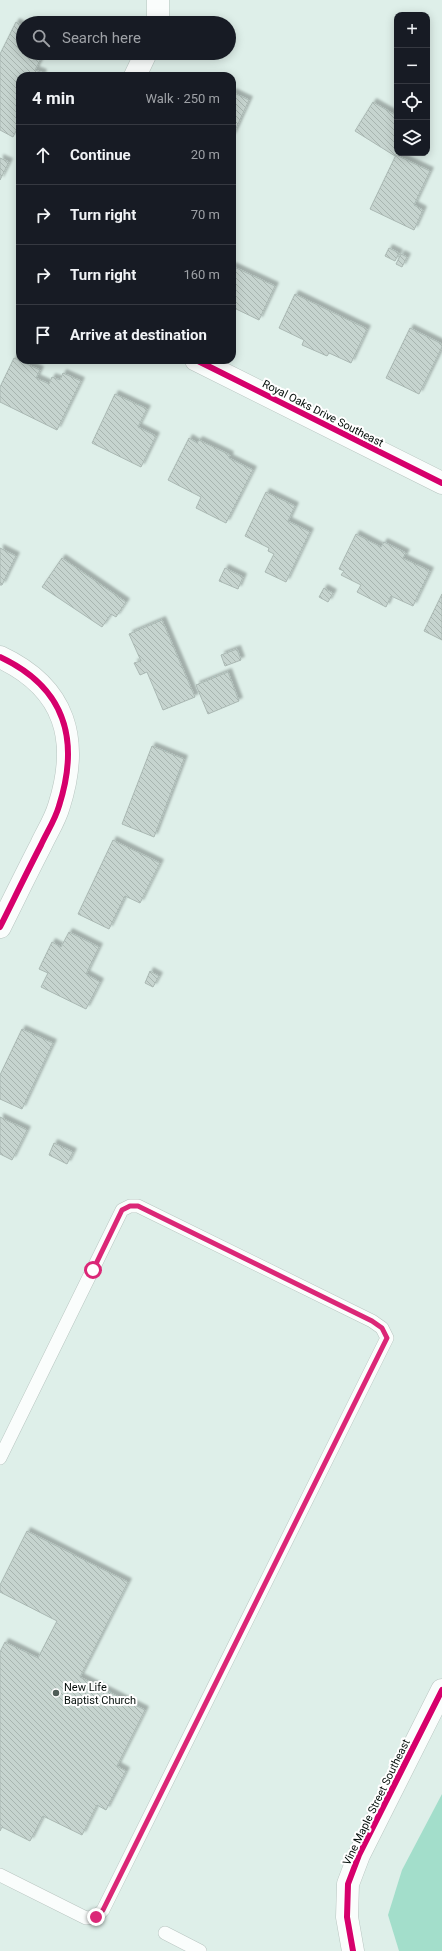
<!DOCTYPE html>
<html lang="en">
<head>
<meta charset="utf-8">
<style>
	body { margin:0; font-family:Roboto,sans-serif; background:#20242c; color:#f1f3f6 }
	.controls { position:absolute; right:12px; top:12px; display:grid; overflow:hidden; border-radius:8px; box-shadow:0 2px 10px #0003 }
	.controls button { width:36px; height:36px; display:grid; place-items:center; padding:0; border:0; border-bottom:1px solid #363941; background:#171b24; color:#f1f3f6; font:20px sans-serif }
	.stop { position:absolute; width:12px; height:12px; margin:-9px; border:3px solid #db2777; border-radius:50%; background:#fff }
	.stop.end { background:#db2777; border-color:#fff; box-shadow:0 1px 4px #0008 }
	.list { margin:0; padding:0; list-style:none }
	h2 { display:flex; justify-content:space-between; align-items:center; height:52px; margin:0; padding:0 16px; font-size:17px }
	h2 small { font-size:13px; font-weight:400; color:#9ea1a6 }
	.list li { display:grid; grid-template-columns:26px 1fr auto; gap:12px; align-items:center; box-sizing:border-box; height:60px; padding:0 16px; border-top:1px solid #363941 }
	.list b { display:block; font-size:15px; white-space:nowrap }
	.list em { font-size:13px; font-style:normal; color:#9ea1a6 }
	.icon { flex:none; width:22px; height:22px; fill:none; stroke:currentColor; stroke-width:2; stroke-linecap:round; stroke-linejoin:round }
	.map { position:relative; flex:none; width:442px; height:1951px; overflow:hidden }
	.search { position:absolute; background:#171b24; box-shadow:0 2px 10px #0003; left:16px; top:16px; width:220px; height:44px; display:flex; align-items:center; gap:10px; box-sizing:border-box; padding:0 14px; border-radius:22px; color:#9ea1a6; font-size:15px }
	.panel { position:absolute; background:#171b24; box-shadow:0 2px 10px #0003; left:16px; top:72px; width:220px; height:292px; border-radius:12px }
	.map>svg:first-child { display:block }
</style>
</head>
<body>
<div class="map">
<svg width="442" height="1951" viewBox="0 0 442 1951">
	<defs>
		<pattern id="building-back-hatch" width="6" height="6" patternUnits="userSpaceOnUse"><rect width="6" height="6" fill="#c6d4cf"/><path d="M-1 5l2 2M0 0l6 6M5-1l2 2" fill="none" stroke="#a8b5b0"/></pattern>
		<filter id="shadow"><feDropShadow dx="3.5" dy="-3.5" stdDeviation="1" flood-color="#0004"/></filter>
	</defs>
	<rect width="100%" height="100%" fill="#deefe9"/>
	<path fill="#a3decb" d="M442,1794V1951H399L388,1915L402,1870Z"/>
	<path fill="url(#building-back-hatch)" stroke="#aab8b3" filter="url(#shadow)" d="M16,22L23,26V53H44L35,70L43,73L42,76H20V100L16,107L20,109V123L13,137L0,130V54Z
		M232,92L249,100L232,137Z
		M373,102L397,116V152L395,156L355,131Z
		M396,155L430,171L414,205L423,210L414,230L370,209Z
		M0,158L9,162L0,180Z
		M389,248L399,253L395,261L385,256Z
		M401,254L407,257L402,267L396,264Z
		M232,266L275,286L259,320L232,307Z
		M295,294L367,329L351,363L329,353L327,356L302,345L304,340L279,328Z
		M410,328L442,344V347L419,394L386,378Z
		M14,358L40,370L36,378L49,384L52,377L60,380L63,373L81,381L57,430L0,402V387Z
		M115,394L147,409L138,427L156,436L141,467L92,443Z
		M189,438L197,443L199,440L230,455L229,458L253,470L226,523L196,508L201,497L168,480Z
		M266,492L295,506L288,521L310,532L286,582L265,572L274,554L268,551L269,548L245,536Z
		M356,534L381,547L384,542L406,553L403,558L430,571L413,606L391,596L386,607L357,592L361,585L341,575L344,571L339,569Z
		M0,548L16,556L2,585H0Z
		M62,558L126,602L116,617L111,614L102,627L42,587Z
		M225,568L243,577L238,589L219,581Z
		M324,588L333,593L328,602L319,597Z
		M442,594V640L424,631Z
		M162,620L195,697L163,710L147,672L140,675L134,663L141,661L129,634Z
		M237,649L241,660L225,666L221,655Z
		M228,672L239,701L208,714L196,685Z
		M152,746L184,759L154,837L122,824Z
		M113,840L160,863L140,903L125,896L109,929L78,914Z
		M69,932L99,947L86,974L100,982L86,1009L41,987L48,973L39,969L52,942L61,947Z
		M150,971L159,976L153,987L145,983Z
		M22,1029L53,1043L22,1109L0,1099V1075Z
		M0,1117L27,1130L12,1160L0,1154Z
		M54,1143L73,1152L67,1164L49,1155Z
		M27,1531L128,1582L80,1677L145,1710L117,1766L126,1771L106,1810L97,1805L82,1835L43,1816L30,1841L2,1827L0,1831V1652L5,1642L38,1658L57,1621L0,1592V1585Z"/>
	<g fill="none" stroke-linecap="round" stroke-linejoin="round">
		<defs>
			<path id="service" d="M0,1458L122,1210L130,1206H138L372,1321L382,1328L387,1338L103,1910L96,1917L86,1918L0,1875
				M165,1933L200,1951"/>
			<path id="minor" d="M158,23V0
				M135,76L146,53
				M196,360L442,483
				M0,657C66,688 80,740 59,806C55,820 47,832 41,845C27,872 14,899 0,927
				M353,1951L347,1917L348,1884L359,1855L442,1690"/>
		</defs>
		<use href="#service" stroke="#b8c5c0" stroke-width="14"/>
		<use href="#minor" stroke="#b8c5c0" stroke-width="23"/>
		<use href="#service" stroke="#fafdfc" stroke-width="13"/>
		<use href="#minor" stroke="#fafdfc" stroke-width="22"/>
		<defs>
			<path id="cycleway" d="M196,360L442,483
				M0,657C66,688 80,740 59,806C55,820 47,832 41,845C27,872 14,899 0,927
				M353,1951L347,1917L348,1884L359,1855L442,1690"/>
		</defs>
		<use href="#cycleway" stroke="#fff" stroke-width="8"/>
		<use href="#cycleway" stroke="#d6006c" stroke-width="6"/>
	</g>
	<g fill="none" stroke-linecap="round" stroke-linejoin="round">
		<path stroke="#db2777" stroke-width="5" d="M93,1270L122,1210L130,1206H138L372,1321L382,1328L387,1338L103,1910L96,1917"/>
	</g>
	<circle fill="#505d58" stroke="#fff" stroke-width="1.5" cx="56" cy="1693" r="4"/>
	<g text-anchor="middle" stroke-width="4" stroke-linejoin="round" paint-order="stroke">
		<g font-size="11" fill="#040e0a" stroke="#fff">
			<text transform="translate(323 413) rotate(27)" y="4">Royal Oaks Drive Southeast</text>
			<text transform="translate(376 1802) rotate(-64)" y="4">Vine Maple Street Southeast</text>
		</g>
		<g font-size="11" fill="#040e0a" stroke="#fff" text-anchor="start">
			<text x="64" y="1691">New Life<tspan x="64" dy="13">Baptist Church</tspan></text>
		</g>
	</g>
</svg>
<div class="controls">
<button>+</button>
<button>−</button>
<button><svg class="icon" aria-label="locate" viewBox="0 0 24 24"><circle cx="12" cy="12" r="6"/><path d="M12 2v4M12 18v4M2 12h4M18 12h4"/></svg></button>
<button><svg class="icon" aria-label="layers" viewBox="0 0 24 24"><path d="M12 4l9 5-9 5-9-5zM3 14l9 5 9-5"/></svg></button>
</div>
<div class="stop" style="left:93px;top:1270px"></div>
<div class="stop end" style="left:96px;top:1917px"></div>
<div class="search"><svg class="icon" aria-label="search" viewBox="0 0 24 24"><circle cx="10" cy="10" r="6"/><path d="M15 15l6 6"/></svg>Search here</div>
<section class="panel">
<h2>4 min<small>Walk · 250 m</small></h2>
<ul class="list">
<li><svg class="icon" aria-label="ahead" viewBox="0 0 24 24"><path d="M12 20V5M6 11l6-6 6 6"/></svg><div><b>Continue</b></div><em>20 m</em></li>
<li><svg class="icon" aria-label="right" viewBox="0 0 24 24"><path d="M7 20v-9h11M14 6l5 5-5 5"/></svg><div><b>Turn right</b></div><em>70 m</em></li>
<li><svg class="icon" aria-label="right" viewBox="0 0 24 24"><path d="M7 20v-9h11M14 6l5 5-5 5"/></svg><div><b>Turn right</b></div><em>160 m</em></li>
<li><svg class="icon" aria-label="arrive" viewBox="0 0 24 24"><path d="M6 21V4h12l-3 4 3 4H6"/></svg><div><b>Arrive at destination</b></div></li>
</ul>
</section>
</div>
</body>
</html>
